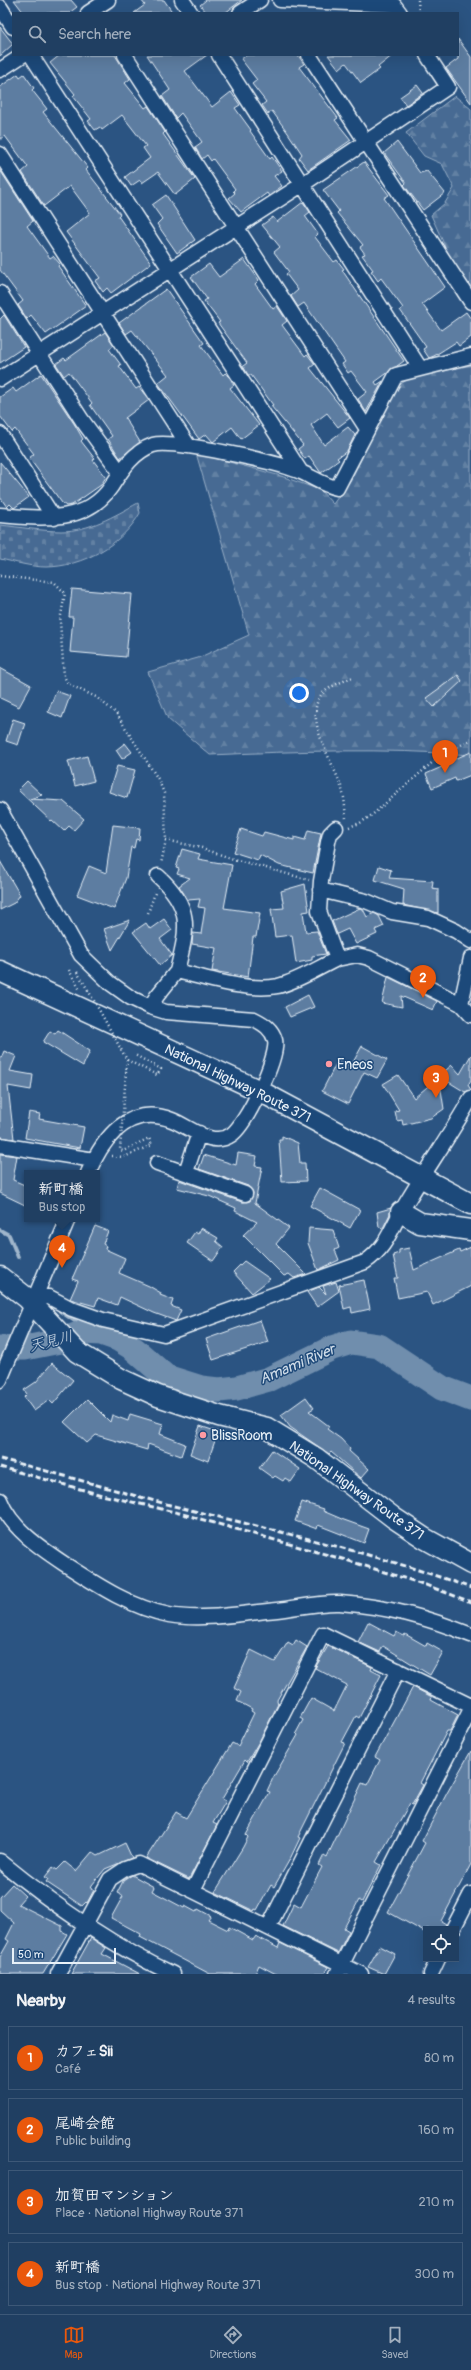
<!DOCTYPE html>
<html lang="en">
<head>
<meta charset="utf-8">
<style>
	body { margin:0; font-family:Pangolin,"Klee One",sans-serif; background:#284668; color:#f1f3f6 }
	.controls { position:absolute; right:12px; bottom:12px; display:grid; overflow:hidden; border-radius:0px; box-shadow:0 4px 16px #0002 }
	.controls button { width:36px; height:36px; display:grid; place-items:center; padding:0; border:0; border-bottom:1px solid #3d5877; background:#203f62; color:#f1f3f6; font:20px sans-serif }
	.scale { position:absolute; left:12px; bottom:10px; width:104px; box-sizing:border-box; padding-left:4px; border:2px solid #e8f1f8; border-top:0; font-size:11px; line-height:14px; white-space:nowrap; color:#e8f1f8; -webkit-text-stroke:3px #1f4a7a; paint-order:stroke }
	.you { position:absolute; left:299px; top:693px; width:14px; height:14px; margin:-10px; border:3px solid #fff; border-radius:50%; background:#1a73e8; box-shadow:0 0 0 6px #1a73e833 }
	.badge { display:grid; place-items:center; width:26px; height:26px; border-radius:50%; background:#ea580c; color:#fff; font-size:13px; font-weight:700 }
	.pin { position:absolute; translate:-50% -33px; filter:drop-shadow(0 1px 2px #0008) }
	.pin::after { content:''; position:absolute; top:21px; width:14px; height:12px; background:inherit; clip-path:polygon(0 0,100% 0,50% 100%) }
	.popup { position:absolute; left:24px; top:1170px; width:76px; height:52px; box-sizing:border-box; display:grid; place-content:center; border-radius:0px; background:#203f62; filter:drop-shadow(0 1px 3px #0005); font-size:13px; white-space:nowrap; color:#a2afbe }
	.popup b { font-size:15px; color:#f1f3f6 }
	.popup::after { content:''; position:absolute; left:50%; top:100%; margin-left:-8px; border:8px solid transparent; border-top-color:#203f62 }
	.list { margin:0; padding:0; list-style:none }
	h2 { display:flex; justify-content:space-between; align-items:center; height:52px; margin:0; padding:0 16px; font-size:17px }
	h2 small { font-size:13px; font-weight:400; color:#a2afbe }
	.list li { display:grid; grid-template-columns:26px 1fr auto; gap:12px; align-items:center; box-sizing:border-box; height:64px; margin:0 8px 8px; padding:0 8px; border:1px solid #3d5877; border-radius:0px }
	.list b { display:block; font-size:15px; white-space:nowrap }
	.list p { margin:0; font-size:13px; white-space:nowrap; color:#a2afbe }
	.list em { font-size:13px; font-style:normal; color:#a2afbe }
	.icon { flex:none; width:22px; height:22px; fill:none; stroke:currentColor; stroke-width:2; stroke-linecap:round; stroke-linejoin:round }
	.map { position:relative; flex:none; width:471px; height:1974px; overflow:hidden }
	.search { position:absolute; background:#203f62; box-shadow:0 4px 16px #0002; left:12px; right:12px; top:12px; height:44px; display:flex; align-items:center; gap:10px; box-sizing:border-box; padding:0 14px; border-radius:0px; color:#a2afbe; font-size:15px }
	.sheet { height:340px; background:#203f62 }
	nav { display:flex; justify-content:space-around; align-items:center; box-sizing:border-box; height:56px; border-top:1px solid #3d5877; background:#203f62; font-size:11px; color:#a2afbe }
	nav a { display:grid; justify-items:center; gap:2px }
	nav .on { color:#ea580c }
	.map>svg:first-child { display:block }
</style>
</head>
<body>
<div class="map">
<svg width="471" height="1974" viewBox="0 0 471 1974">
	<defs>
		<pattern id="forest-firs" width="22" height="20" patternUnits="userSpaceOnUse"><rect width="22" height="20" fill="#476b93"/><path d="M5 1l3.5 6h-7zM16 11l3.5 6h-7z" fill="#6281a3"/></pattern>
		<pattern id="cemetery-stones" width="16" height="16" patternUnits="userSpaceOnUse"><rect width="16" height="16" fill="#476b93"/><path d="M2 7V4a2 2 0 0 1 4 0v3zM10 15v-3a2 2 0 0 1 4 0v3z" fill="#6281a3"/></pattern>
	</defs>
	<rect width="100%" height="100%" fill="#2b5482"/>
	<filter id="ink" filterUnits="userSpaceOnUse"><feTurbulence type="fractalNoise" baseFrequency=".025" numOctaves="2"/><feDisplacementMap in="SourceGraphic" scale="8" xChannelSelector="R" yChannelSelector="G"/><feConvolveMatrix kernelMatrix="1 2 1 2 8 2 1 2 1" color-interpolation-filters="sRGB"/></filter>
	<g filter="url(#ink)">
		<path fill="url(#forest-firs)" stroke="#98aec6" d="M455,96L471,109V288L468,287L452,262L431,215L445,203L454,188L442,164L424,156L406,133Z
			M471,365V755C384,748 297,751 210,755L168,719L148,672L198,658L249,635L196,453L281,476L320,490L333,504L350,481L398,386L408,379Z"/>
		<path fill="url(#cemetery-stones)" stroke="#98aec6" d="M138,503L140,513C123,544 82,567 46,567C31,567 15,562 0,559V525C20,527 41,531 61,531C89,531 114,516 138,503Z"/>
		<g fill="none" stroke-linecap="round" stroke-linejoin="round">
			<path stroke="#a0b6cb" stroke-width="4" d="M0,1230L9,1235L18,1257
				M60,1311L81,1325L101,1333"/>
			<path stroke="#708ead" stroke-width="25" d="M0,1348H25L60,1341L84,1332L101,1333L118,1339L134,1349L166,1377L201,1388L219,1390L237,1388L269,1379L332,1348L351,1342L379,1346L442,1388L471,1399"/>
		</g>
		<path fill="#5d7da1" stroke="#e8f1f8" d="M14,0H71L77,7L69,13H24Z
			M141,0H164L173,13H134L145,5Z
			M206,0H242L225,13H207L200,5Z
			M0,27L13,44L0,56Z
			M458,39L471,57V103L446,68L458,59Z
			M60,55H115L130,79L125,83L145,108L148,106L165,132L163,134L195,179L175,195L158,172L142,183L140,180L131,186L125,177L150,158L143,148L146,146L122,115L102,130L100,127L95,130L88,121L91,119L73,96L75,94L50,63Z
			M147,55H207L185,71L212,107L231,92L240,105L235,108L251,130L250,131L270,159L272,157L282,171L274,176L282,186L269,196L267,193L241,212L229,198L235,193L233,191L235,189L213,159L211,161L207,155L202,159L195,147L202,142L181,113L176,118L162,96L170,90Z
			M247,55H298L304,64L299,67L338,118L335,120L351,140L308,170L299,158L302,154L288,133L272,111L268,114L262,105L266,102L252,84L257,80L241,59Z
			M328,55H393L378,67L380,69L361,83L346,63L339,69Z
			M18,74L20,77L24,74L34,88L32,90L47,109L43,112L88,168L86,170L120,214L118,216L151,263L111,293L107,288L103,292L95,281L100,278L66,232L90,213L70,186L44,206L22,172L28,167L5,136L0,140V87Z
			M417,85L423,93L406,105L400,97Z
			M397,142L420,173L427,171L445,193L423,210L404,185L406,183L384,153Z
			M364,162L389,195L384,198L445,287L422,304L441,330L466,312L471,319V337L459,346L456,342L434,356L429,358L423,349L426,347L400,310L403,308L381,278L378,281L371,271L373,270L362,255L365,254L360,247L363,245L337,213L339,211L323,190Z
			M0,170L33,221L27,226L50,258L53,256L60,264L58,266L86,306L46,334L31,315L27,319L18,305L23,301L0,270Z
			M166,195L195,240L177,253L157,224L162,219L152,205Z
			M303,202L310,212L305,216L318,234L315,237L334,262L337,260L344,269L342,270L404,361L375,382L377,385L383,381L366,412L358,399L367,392L351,371L348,373L342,364L345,362L304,303L298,307L291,296L298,290L286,274L289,272L274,252L280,247L262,225L273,217L277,222Z
			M244,259L259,280L255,284L273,309L277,306L287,321L282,325L305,356L307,354L315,364L310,368L350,418L338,427L327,413L311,425L324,445L348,427L355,435L347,451L337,458L339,460L321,473L309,456L305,459L298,449L303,445L271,406L273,405L251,375H248L243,366L247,363L218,323L220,322L204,301L207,299L191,277L209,264L219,277Z
			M166,289L204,343L201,345L223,375L225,373L229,376L234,385L230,388L259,425L241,439L232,427L213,442L206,434L199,439L158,383L168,375L132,330L126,334L119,323Z
			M4,315L24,347L0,363V319Z
			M105,332L114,345L109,349L121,365L119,366L136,389L139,387L149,400L125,418L140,442L120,458L108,439L112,436L90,405L92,403L69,372L64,376L56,364L64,358L66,360Z
			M41,374L75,425L83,439L81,441L95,459L93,460L106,477L101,485L72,505L66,506L62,503L29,458L34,454L15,429L12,432L0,416V397L13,388L16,392Z
			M0,462L29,497L14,508L10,504L7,507L0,497Z
			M72,589L132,594L126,657L70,652L73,617H69Z
			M0,668L31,685L19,707L0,698Z
			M458,675L462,681L434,707L426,698Z
			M56,691L70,696L62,718L48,712Z
			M13,719L25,723L18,745L6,741Z
			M125,743L132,752L122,759L116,750Z
			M471,752V775L456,781L455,778L432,788L426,774L444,766L443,764Z
			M87,756L94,781L75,786L68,761Z
			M117,766L135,770L127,798L109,792Z
			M27,781L42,795L30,799L63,801L84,819L74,830L69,826L64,831L52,820L51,821L18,790Z
			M113,825L140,828L139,840L136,839L134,848L131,847L126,878L114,909L77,895L89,866L106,873Z
			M241,829L262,836L264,832L294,840V837L305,840L308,830L321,833L313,873L279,865L260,855L258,860L233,852Z
			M182,849L200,854L198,859L232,865L224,908L260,913L256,937H253L248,977L212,971L216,948L192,944L193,933L201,934L205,908L198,907L200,899L188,900L179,886L190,878L177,874L179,869L176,868Z
			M0,861L20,895L14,903L0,910Z
			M379,866L391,870L389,878L433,881L432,888L438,889V913L403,905L404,889L375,880Z
			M305,884L309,911L303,912L306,932L317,931L326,954L312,956V960L296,963L292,935L275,937L271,909L284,908L281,891Z
			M360,908L363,909L367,917L374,913L379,916L384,926L375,930L377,934L356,944L348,929L337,934L332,921Z
			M164,919L172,930L160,939L172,955L160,965L133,932L146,923L150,929Z
			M130,920L112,950L104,929Z
			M388,977L437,1001L433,1010L401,996L402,1007L382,1003Z
			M308,995L314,1007L290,1017L285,1007Z
			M58,1030L90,1051L83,1066L43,1042L50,1031L55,1034Z
			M362,1046L387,1060L377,1078L364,1072L348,1104L322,1091L338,1060L351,1066Z
			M4,1051L16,1056L10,1071L33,1075L31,1090L8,1086L14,1139L0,1137V1061Z
			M471,1055V1080L468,1085L471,1090L465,1092L439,1076L452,1065L460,1074Z
			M398,1075L414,1098L439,1077L444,1109L431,1118L403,1125L402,1120L397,1121L395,1111L399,1110L383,1084Z
			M29,1112L40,1114L39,1119L84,1127L80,1148L25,1138Z
			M282,1136L298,1143L300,1163H305L306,1181L282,1182L279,1140H282Z
			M238,1153L257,1156L255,1166L262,1167L255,1203L289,1228L276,1244L306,1274L294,1278L289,1274L284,1276L243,1235L257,1222L235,1211L236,1208L209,1196L177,1188L179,1180L242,1202L250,1201L253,1193L248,1186L199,1169L204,1155L236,1165Z
			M0,1154L17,1156L13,1180L27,1186V1206L0,1193Z
			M320,1188L360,1210L350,1228L310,1206Z
			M391,1208L390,1214L383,1228L379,1227L377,1212Z
			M95,1226L108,1231L103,1244L106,1246L105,1249L125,1258L119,1273L149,1286L161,1293L160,1295L173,1300L171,1306L181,1310L176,1321L154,1313L120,1297L117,1305L98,1298L95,1306L70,1299L78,1281L72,1279Z
			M201,1228L218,1238L216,1241L223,1247L213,1261L187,1243L195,1232L198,1234Z
			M309,1228L333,1230L339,1248L335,1250L339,1260L318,1270L308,1243Z
			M471,1247V1286L433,1305L427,1292L398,1298L394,1278H398L393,1255L399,1253V1250L409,1248L414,1270L459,1250L460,1252Z
			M244,1261L270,1279L252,1293L233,1272Z
			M364,1280L370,1309L352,1313L351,1307L344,1309L339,1285Z
			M336,1282L339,1291L317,1307L307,1292L319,1287L326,1294L323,1286Z
			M260,1320L268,1342L213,1360L206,1339Z
			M52,1363L73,1380L53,1404L49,1400L34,1411L24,1397L27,1394L24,1390L36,1382Z
			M306,1397L314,1408L309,1411L329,1426L327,1429L341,1439L350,1449L349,1451L369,1469L361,1478L331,1452L329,1454L290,1427L281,1415Z
			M87,1399L110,1422L112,1415L128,1421L130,1414L163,1424L160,1434L185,1444L181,1456L148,1444L147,1450L96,1435L87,1443L64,1422Z
			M200,1426L218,1432L208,1461L190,1454Z
			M272,1450L300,1469L291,1482L285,1478L283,1481L275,1476L273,1478L259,1468Z
			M302,1502L324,1509L323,1511L344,1520L369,1529L364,1543L318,1525L317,1529L295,1521Z
			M368,1622L394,1636L396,1632L404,1636L405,1634L426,1646L427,1643L443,1652L430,1675L383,1646L380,1652L358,1642Z
			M296,1640L307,1647L277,1700L278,1704L260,1740L247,1762L245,1760L222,1799L226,1801L213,1823L217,1825L189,1879L146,1858L176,1812L186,1818L232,1743L238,1746L254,1713L251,1711L252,1709L237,1701L241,1692L234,1688L251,1650L275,1662L288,1642L293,1645Z
			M328,1646L372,1667L371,1670L381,1675L359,1718L356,1716L342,1742L345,1743L298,1837L300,1838L290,1859L274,1887L271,1885L257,1910L255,1909L254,1911L215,1892L243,1847L248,1837L246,1835L270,1792L267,1791L273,1778L298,1735L296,1733L303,1720L300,1718L311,1698L334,1711L347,1685L315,1668Z
			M413,1687L432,1697L431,1700L458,1715L450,1731H447L420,1783L423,1785L412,1805L410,1803L376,1862L381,1865L362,1902L359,1900L344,1928L349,1931L338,1953L283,1926L294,1903L301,1907L322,1867L319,1865L324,1855L327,1857L362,1783L367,1785L380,1760L375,1757Z
			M471,1751V1864L441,1921L446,1924L445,1929H426V1933L388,1912L425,1843L422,1841L447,1793Z
			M125,1843L132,1858L105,1869L92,1885L91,1888L94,1890L87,1903L86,1902L82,1906L46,1882L48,1879L45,1877L53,1867L57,1870L65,1862L76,1871L92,1852L98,1856Z
			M132,1875L154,1887L152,1891L184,1908L185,1906L196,1912L198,1909L211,1916L208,1920L228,1930L229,1927L253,1940L256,1936L278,1948L280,1943L328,1967L324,1974H276L259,1965L255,1974H210L140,1937L141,1934L111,1918L123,1896L117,1893L123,1881Z
			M12,1884L25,1896L18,1904L62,1926V1931L67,1934L43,1974H0V1957L9,1941L6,1939L14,1923L0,1910V1897Z
			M91,1938L106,1948L102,1954L140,1974H71Z
			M380,1946L395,1954L384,1974L368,1967Z"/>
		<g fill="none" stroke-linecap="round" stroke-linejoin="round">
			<defs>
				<path id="minor" d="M182,0L191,13
					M280,0L394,5L400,13
					M0,7L13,27
					M88,13L108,0
					M240,13L260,0
					M31,55L301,472
					M125,55L367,429
					M219,55L420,368
					M309,55L471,302
					M0,70L23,55
					M0,154L188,445
					M0,293L82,420L120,472
					M0,379L303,184L448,87L427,55
					M0,434L54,518
					M0,515C39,518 85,525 111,487C122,470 133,452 153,445C173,439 280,463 301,472C314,478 323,485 337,488L396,375L471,356
					M0,810L81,955L110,983L131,998L150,1007L166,1012L254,1019C264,1024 272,1029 275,1040C279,1057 246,1125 231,1135C212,1148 190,1127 172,1120C129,1103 103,1138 88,1173
					M158,876C194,908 187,930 177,971
					M320,890L366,901L392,912L428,918L456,931L471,941
					M337,959L357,955L369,958L461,1004L471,1015
					M461,1004L471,958
					M150,1007L157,996L177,971C206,978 248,992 278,986C298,981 318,968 337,959L319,911L321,881L328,842L330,834L336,828
					M0,1145L94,1160
					M157,1163L245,1194
					M186,1172L199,1133
					M37,1297H49L72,1309L103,1320L164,1334L365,1262C386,1248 390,1231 402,1210C424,1172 450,1136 471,1098
					M0,1380L68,1219
					M0,1500C11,1529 42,1549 66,1565C97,1585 132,1608 169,1615C204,1621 242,1613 277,1610C297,1608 320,1602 340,1603C389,1607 426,1617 471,1635
					M0,1861C54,1905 110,1945 173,1974
					M193,1890L323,1634L471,1706
					M268,1928L398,1670
					M453,1929L471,1894
					M58,1974L110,1879L125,1869L139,1864L361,1974
					M337,1974L471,1709
					M431,1974L438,1959"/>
				<path id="highway" d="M0,971L258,1090L471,1204
					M401,1212L420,1223L471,1230
					M0,1277L27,1298L77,1352L121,1379L158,1396L219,1416L267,1428L316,1458L394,1518L424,1538L471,1564"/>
			</defs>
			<use href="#minor" stroke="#e8f1f8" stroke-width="17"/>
			<use href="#highway" stroke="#e8f1f8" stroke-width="23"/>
			<path stroke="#e8f1f8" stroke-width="2.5" stroke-dasharray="1 3" stroke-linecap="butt" d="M418,0L419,13
				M0,576L54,582L65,593L60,621L64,676L68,684L96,697L116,713L158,779L164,793L166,840L161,864
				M346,818C345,810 345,801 343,793C337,767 307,727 318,700C323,688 342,682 353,677
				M349,827L360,823L372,815L441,755L471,740
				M166,840L202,848L230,858L309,880
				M148,913L155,893
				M69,970L80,990
				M77,972L88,990
				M127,1060L157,1075L161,1069L135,1055
				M112,1156L124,1157L152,1145L149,1138L123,1151"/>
			<use href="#minor" stroke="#1f4a7a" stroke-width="14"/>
			<use href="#highway" stroke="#1f4a7a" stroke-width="20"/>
			<path stroke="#e8f1f8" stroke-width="3" stroke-dasharray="6 3" stroke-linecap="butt" d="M0,1459C57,1473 113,1490 170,1505C271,1530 373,1552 471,1588
				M0,1467L102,1495L179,1513L346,1560L423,1584L471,1602"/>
			<path stroke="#e8f1f8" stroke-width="2.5" stroke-dasharray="1 3" stroke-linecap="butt" d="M88,990L127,1060L120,1150L123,1151"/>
		</g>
	</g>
	<g fill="#ff9aa2" stroke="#1f4a7a" stroke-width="1.5">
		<circle cx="329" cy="1064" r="4"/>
		<circle cx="203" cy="1435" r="4"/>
	</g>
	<g text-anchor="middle" stroke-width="3" stroke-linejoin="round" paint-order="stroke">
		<g font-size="14" fill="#e8f1f8" stroke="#1f4a7a" text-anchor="start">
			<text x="337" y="1069">Eneos</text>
			<text x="211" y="1440">BlissRoom</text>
		</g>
		<g font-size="14" fill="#e8f1f8" stroke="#1f4a7a">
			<text transform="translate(238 1083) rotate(26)" y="5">National Highway Route 371</text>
			<text transform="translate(357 1490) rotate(35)" y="5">National Highway Route 371</text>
		</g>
		<g font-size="15" font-style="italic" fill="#d0dde9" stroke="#1f4a7a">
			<text transform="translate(51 1341) rotate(-14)" y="5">天見川</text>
			<text transform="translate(297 1364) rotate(-23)" y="5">Amami River</text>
		</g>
	</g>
</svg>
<div class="controls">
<button><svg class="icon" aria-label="locate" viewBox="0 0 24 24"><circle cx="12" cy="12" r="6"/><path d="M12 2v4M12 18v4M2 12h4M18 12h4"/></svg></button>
</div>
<div class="scale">50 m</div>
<div class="you"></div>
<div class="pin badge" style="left:445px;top:773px">1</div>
<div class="pin badge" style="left:423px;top:998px">2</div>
<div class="pin badge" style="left:436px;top:1098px">3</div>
<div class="pin badge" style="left:62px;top:1268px">4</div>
<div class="popup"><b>新町橋</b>Bus stop</div>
<div class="search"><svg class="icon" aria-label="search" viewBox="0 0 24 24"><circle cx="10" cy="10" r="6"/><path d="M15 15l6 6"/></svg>Search here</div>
</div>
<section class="sheet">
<h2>Nearby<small>4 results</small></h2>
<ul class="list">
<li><span class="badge">1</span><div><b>カフェSii</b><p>Café</p></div><em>80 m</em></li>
<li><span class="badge">2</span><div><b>尾崎会館</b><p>Public building</p></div><em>160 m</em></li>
<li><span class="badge">3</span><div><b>加賀田マンション</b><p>Place · National Highway Route 371</p></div><em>210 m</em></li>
<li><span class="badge">4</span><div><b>新町橋</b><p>Bus stop · National Highway Route 371</p></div><em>300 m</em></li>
</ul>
</section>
<nav>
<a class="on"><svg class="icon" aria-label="map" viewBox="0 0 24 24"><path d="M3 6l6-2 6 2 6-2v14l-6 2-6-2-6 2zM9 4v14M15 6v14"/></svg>Map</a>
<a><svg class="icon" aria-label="directions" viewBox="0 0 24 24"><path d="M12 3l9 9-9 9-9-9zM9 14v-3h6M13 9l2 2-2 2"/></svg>Directions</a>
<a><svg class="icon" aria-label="saved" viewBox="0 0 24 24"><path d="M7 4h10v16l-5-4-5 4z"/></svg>Saved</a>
</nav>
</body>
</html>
